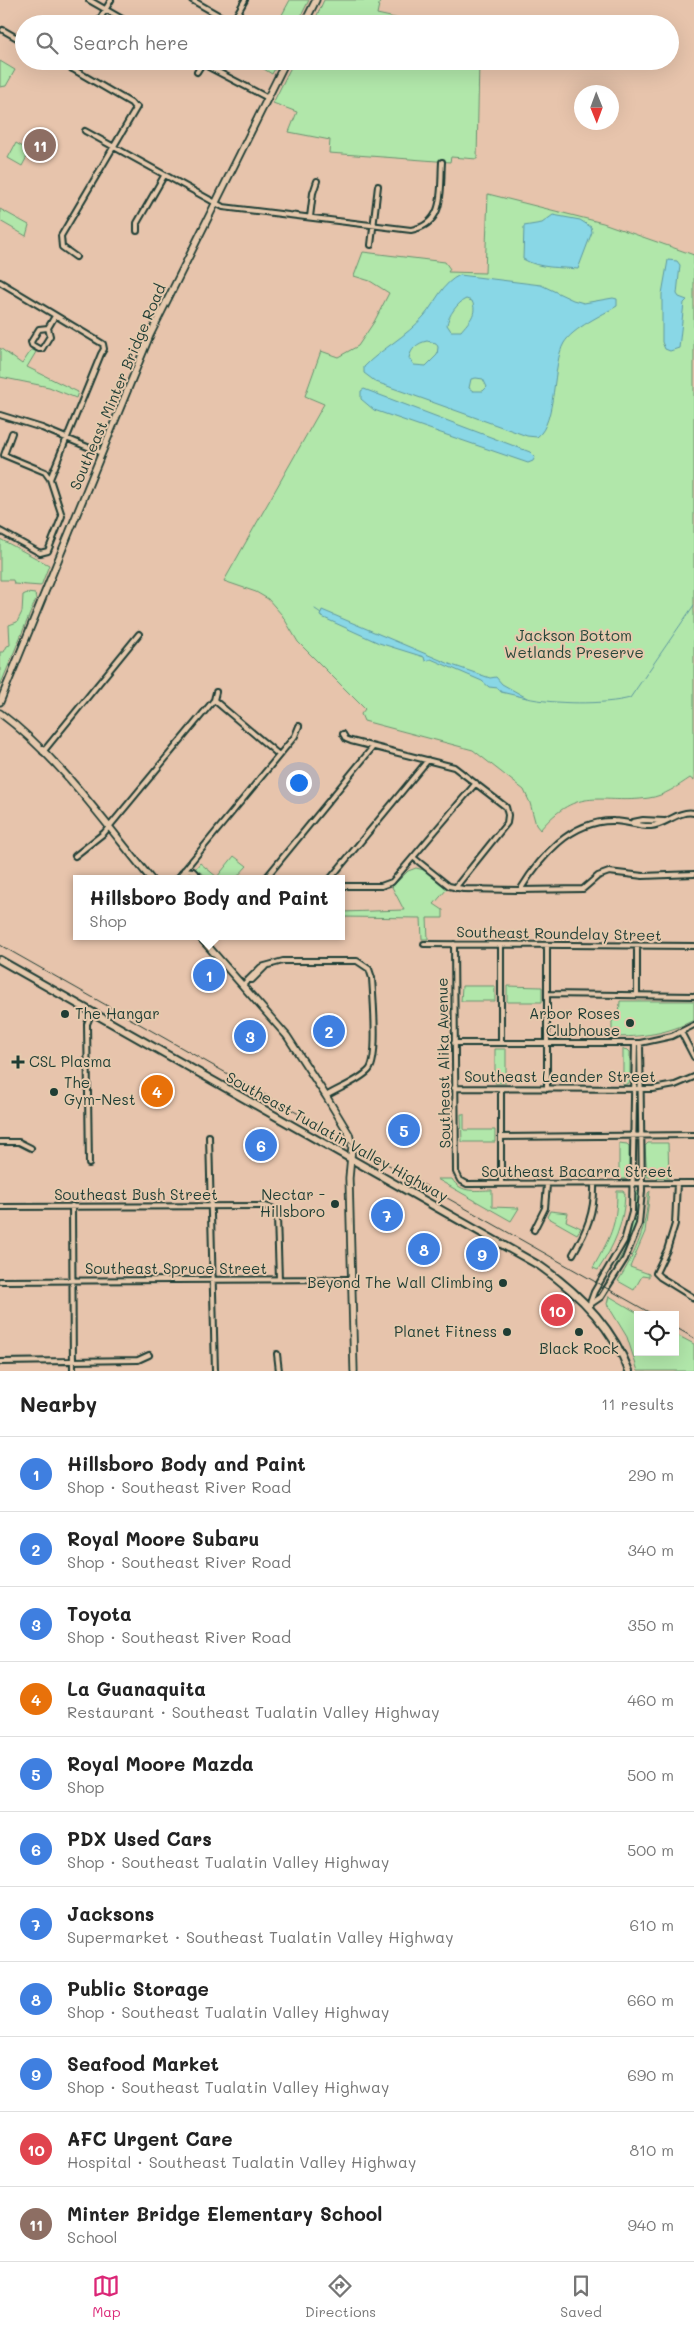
<!DOCTYPE html>
<html lang="en">
<head>
<meta charset="utf-8">
<style>
	body { margin:0; font-family:Mali,sans-serif; background:#f2f2f2; color:#222 }
	.controls { position:absolute; right:15px; bottom:15px; display:grid; overflow:hidden; border-radius:0px; box-shadow:0 5px 20px #0002 }
	.controls button { width:45px; height:45px; display:grid; place-items:center; padding:0; border:0; border-bottom:1px solid #e0e0e0; background:#fff; color:#222; font:25px sans-serif }
	.compass { position:absolute; left:574px; top:85px; width:45px; height:45px; border-radius:50%; background:#fff; box-shadow:0 5px 20px #0002; rotate:179deg }
	.you { position:absolute; left:298px; top:782px; width:18px; height:18px; margin:-12px; border:4px solid #fff; border-radius:50%; background:#1a73e8; box-shadow:0 0 0 8px #1a73e833 }
	.badge { display:grid; place-items:center; width:32px; height:32px; border-radius:50%; background:#db2777; color:#fff; font-size:16px; font-weight:700 }
	.pin { position:absolute; translate:-50% -50%; border:2px solid #fff; box-shadow:0 1px 5px #0006 }
	.popup { position:absolute; left:73px; top:875px; width:272px; height:65px; box-sizing:border-box; display:grid; place-content:center; border-radius:0px; background:#fff; filter:drop-shadow(0 1px 4px #0005); font-size:16px; white-space:nowrap; color:#767676 }
	.popup b { font-size:19px; color:#222 }
	.popup::after { content:''; position:absolute; left:50%; top:100%; margin-left:-10px; border:10px solid transparent; border-top-color:#fff }
	.list { margin:0; padding:0; list-style:none }
	h2 { display:flex; justify-content:space-between; align-items:center; height:65px; margin:0; padding:0 20px; font-size:21px }
	h2 small { font-size:16px; font-weight:400; color:#767676 }
	.list li { display:grid; grid-template-columns:32px 1fr auto; gap:15px; align-items:center; box-sizing:border-box; height:75px; padding:0 20px; border-top:1px solid #e0e0e0 }
	.list b { display:block; font-size:19px; white-space:nowrap }
	.list p { margin:0; font-size:16px; white-space:nowrap; color:#767676 }
	.list em { font-size:16px; font-style:normal; color:#767676 }
	.icon { flex:none; width:28px; height:28px; fill:none; stroke:currentColor; stroke-width:2; stroke-linecap:round; stroke-linejoin:round }
	.map { position:relative; flex:none; width:694px; height:1371px; overflow:hidden }
	.search { position:absolute; background:#fff; box-shadow:0 5px 20px #0002; left:15px; right:15px; top:15px; height:55px; display:flex; align-items:center; gap:12px; box-sizing:border-box; padding:0 18px; border-radius:28px; color:#767676; font-size:19px }
	.sheet { height:890px; background:#fff }
	nav { display:flex; justify-content:space-around; align-items:center; box-sizing:border-box; height:70px; border-top:1px solid #e0e0e0; background:#fff; font-size:14px; color:#767676 }
	nav a { display:grid; justify-items:center; gap:2px }
	nav .on { color:#db2777 }
	.map>svg:first-child { display:block }
</style>
</head>
<body>
<div class="map">
<svg width="694" height="1371" viewBox="0 0 694 1371">
	<rect width="100%" height="100%" fill="#e7c4ac"/>
	<filter id="ink" filterUnits="userSpaceOnUse"><feTurbulence type="fractalNoise" baseFrequency=".02" numOctaves="2"/><feDisplacementMap in="SourceGraphic" scale="10" xChannelSelector="R" yChannelSelector="G"/><feConvolveMatrix kernelMatrix="1 2 1 2 8 2 1 2 1" color-interpolation-filters="sRGB"/></filter>
	<g filter="url(#ink)">
		<path fill="#b1e7aa" stroke="#68926f" d="M290,0H309L297,24H277Z
			M324,0H380L377,14L422,24H313Z
			M0,61L15,70L6,86L0,87Z
			M251,61H279L272,74Z
			M294,61H479L477,159L451,157L450,162L329,153L330,140L289,132L297,112L273,103Z
			M16,143L30,151L22,166L8,158Z
			M488,194L603,223L694,255V781L690,778C678,786 664,796 649,798C600,805 579,784 540,830L536,825L530,803L524,790L473,750L364,721L361,714L365,709L298,642L282,615L268,599L256,592L224,581L324,404L305,396L321,351L338,357L358,346L374,322L389,293L370,281L354,276L363,252L445,262L450,269L448,272L485,273Z
			M0,209L29,225L26,236L0,221Z
			M0,348L22,364L32,349L36,352L27,367L78,392L76,398L49,387L0,377Z
			M0,539L49,565L41,586L14,584L13,580H0Z
			M27,593L35,594L36,599L0,686V652H4L7,646L10,645L9,625L17,622L22,612L23,595Z
			M234,856L247,866L236,878H209L195,869L200,863L217,877Z
			M416,868L424,870L447,889L434,904L443,910V918H427L428,939H422L421,918L342,917V912L404,910L392,887L408,871Z
			M462,986H495V1001H461Z
			M507,986L542,987V1002H507Z
			M620,1001H694V1020C667,1034 642,1037 612,1037V1021L619,1017Z
			M495,1049H506V1083H495Z
			M623,1049L628,1050L630,1052V1081L628,1084H623Z
			M461,1114H464V1130H495V1142H462Z
			M619,1143L627,1144L629,1146V1176L627,1179H619Z
			M648,1143H668L669,1178L647,1177L645,1146Z
			M437,1179H452C461,1194 477,1190 492,1190V1207L519,1208L511,1221Z
			M617,1191H623L625,1194C624,1224 614,1246 598,1270L593,1268C610,1237 617,1227 617,1191Z
			M638,1191C649,1213 622,1269 606,1285L629,1241L636,1193Z
			M650,1191L645,1232L630,1267L649,1274V1277L642,1276L634,1290L618,1281C636,1253 647,1227 648,1193Z
			M550,1211L568,1213L566,1221L581,1228L577,1234L547,1217Z
			M609,1296L641,1315H638V1352H675V1334L694,1344V1371H638L627,1337L607,1304Z"/>
		<path fill="#89d7e6" stroke="#5f999f" fill-rule="evenodd" d="M553,215L580,220L591,227L592,232L578,269C560,267 540,269 523,259L524,226L542,223Z
			M668,260L677,261L680,265L677,294L679,297L687,300L684,303L679,348L670,351L665,349L662,342V294Z
			M460,275L541,285L573,300L584,303L613,298L617,299V306C602,315 573,328 564,343C552,363 557,423 537,437L527,436L376,382L364,373V367C382,348 406,337 424,316C436,302 442,283 460,275ZM466,299L472,301C478,314 469,321 461,331H451L447,325C448,316 458,302 466,299ZM427,341L436,343L438,347L437,355L426,366L414,365L409,358C411,349 417,343 427,341ZM476,378L483,379L487,387L483,391H473L469,388L471,379Z
			M364,389L530,452L535,457L533,461L528,463L374,410L361,399V391Z
			M322,610L452,665L490,678L496,677L502,684L527,698L501,692L498,688L489,687L482,681L431,659L425,661L424,657L379,643L322,617L320,616Z"/>
		<g fill="none" stroke-linecap="round" stroke-linejoin="round">
			<path stroke="#5f999f" stroke-width="1" d="M315,609L321,613
				M527,698C552,704 605,705 630,698L694,605"/>
			<defs>
				<path id="street" d="M89,0L131,24
					M192,0L234,24
					M232,23L245,0
					M97,24L111,0
					M3,30L24,42
					M59,61L131,103L135,108
					M197,61L268,98
					M72,69L76,61
					M197,72L202,64
					M85,131L223,207L411,230C446,224 440,190 442,162
					M310,217L313,193L317,181
					M137,231V223L164,176
					M371,245L378,186
					M76,257L62,247L61,236L137,107
					M0,282L103,344L104,349L101,354L50,479L62,516L48,551L40,553L0,531
					M48,328L39,329L31,342L32,345L39,349H42L50,336L48,328L55,316
					M0,415L42,428L102,453
					M12,433L4,455L45,472L50,479
					M214,700L279,755
					M343,734L346,739L351,741L454,767L506,807L508,815L507,823L455,888
					M43,752L139,634
					M694,813C678,810 666,825 651,826C639,827 627,821 614,821C571,820 541,856 520,890L583,889L598,876L609,872L643,876L694,874
					M633,822L643,820L664,821
					M75,856L104,833L214,700L216,692
					M414,858L449,886L463,889L520,890
					M184,870L193,871L201,879
					M184,870L190,879
					M177,879L295,736L299,726
					M265,879L373,747
					M330,879L428,760
					M342,886H381L392,882L476,783
					M424,944L694,946
					M454,944L456,1172L460,1180L467,1184L694,1183
					M248,980H252L265,967
					M243,985L261,967L283,961H357L369,969L372,978C373,995 379,1059 369,1070C359,1081 339,1088 326,1096
					M547,994L694,996
					M637,995V946
					M681,1032L694,1057
					M501,1042V945
					M454,1043H640L672,1036L694,1025
					M454,1088L653,1089L675,1085L694,1077
					M547,1089V945
					M209,1136L215,1371
					M501,1137L694,1135
					M0,1142H19L31,1148
					M89,1164L87,1024L92,1012
					M677,1183L675,1224L667,1250L656,1273L660,1277L694,1298
					M501,1184V1089
					M72,1206L73,1371
					M0,1207L265,1206L272,1208L277,1217L279,1279
					M534,1230L545,1208L547,1185
					M573,1254C587,1230 595,1211 594,1184
					M0,1281L352,1279
					M588,1306L601,1297L625,1259L639,1224L642,1191L640,1043
					M589,1306L594,1292L624,1241L632,1212L635,1043
					M277,1354L279,1371
					M0,1362L138,1360L149,1355"/>
				<path id="secondary" d="M304,24L316,0
					M0,702L150,335L286,61
					M0,713C59,757 104,822 151,879
					M199,936L287,1036L326,1096L349,1134L352,1146L349,1178L354,1371"/>
				<path id="primary" d="M0,960L540,1266C579,1293 612,1326 629,1371"/>
			</defs>
			<use href="#street" stroke="#1f3d34" stroke-width="8"/>
			<use href="#secondary" stroke="#1f3d34" stroke-width="9"/>
			<use href="#primary" stroke="#1f3d34" stroke-width="10"/>
			<use href="#street" stroke="#e6c9ad" stroke-width="4"/>
			<use href="#secondary" stroke="#e6c9ad" stroke-width="5.5"/>
			<use href="#primary" stroke="#e6c9ad" stroke-width="6"/>
			<path stroke="#1f3d34" stroke-width="1" d="M0,945L654,1315
				M675,1327L694,1338"/>
		</g>
	</g>
	<g fill="#1f3d34" stroke="#e6c9ad" stroke-width="2">
		<circle cx="65" cy="1014" r="5"/>
		<circle cx="630" cy="1023" r="5"/>
		<path d="M15.5 1054.5h5v5h5v5h-5v5h-5v-5h-5v-5h5z"/>
		<circle cx="54" cy="1092" r="5"/>
		<circle cx="335" cy="1204" r="5"/>
		<circle cx="503" cy="1283" r="5"/>
		<circle cx="507" cy="1332" r="5"/>
		<circle cx="579" cy="1332" r="5"/>
	</g>
	<g text-anchor="middle" stroke-width="4" stroke-linejoin="round" paint-order="stroke">
		<g font-size="15" fill="#1f3d34" stroke="#e6c9ad">
			<text transform="translate(118 387) rotate(-67)" y="5">Southeast Minter Bridge Road</text>
			<text transform="translate(559 934) rotate(1)" y="5">Southeast Roundelay Street</text>
			<text transform="translate(444 1063) rotate(-91)" y="5">Southeast Alika Avenue</text>
			<text x="560" y="1082">Southeast Leander Street</text>
			<text transform="translate(337 1137) rotate(29)" y="5">Southeast Tualatin Valley Highway</text>
			<text x="577" y="1177">Southeast Bacarra Street</text>
			<text x="136" y="1200">Southeast Bush Street</text>
			<text x="176" y="1274">Southeast Spruce Street</text>
		</g>
		<g font-size="15" fill="#26463a" stroke="#e6c9ad">
			<text x="574" y="641">Jackson Bottom<tspan x="574" dy="17">Wetlands Preserve</tspan></text>
		</g>
		<g font-size="15" fill="#1f3d34" stroke="#e6c9ad" text-anchor="end">
			<text x="75" y="1019" text-anchor="start">The Hangar</text>
			<text x="620" y="1019">Arbor Roses<tspan x="620" dy="17">Clubhouse</tspan></text>
			<text x="29" y="1067" text-anchor="start">CSL Plasma</text>
			<text x="64" y="1088" text-anchor="start">The<tspan x="64" dy="17">Gym-Nest</tspan></text>
			<text x="325" y="1200">Nectar -<tspan x="325" dy="17">Hillsboro</tspan></text>
			<text x="493" y="1288">Beyond The Wall Climbing</text>
			<text x="497" y="1337">Planet Fitness</text>
			<text x="579" y="1354" text-anchor="middle">Black Rock</text>
		</g>
	</g>
</svg>
<div class="controls">
<button><svg class="icon" aria-label="locate" viewBox="0 0 24 24"><circle cx="12" cy="12" r="6"/><path d="M12 2v4M12 18v4M2 12h4M18 12h4"/></svg></button>
</div>
<svg class="compass" viewBox="-18 -18 36 36"><path d="M0-13l5 13h-10z" fill="#e53935"/><path d="M0 13l5-13h-10z" fill="#767676"/></svg>
<div class="you"></div>
<div class="pin badge" style="left:209px;top:975px;background:#3f7fe0">1</div>
<div class="popup"><b>Hillsboro Body and Paint</b>Shop</div>
<div class="pin badge" style="left:329px;top:1031px;background:#3f7fe0">2</div>
<div class="pin badge" style="left:250px;top:1036px;background:#3f7fe0">3</div>
<div class="pin badge" style="left:157px;top:1091px;background:#e8710a">4</div>
<div class="pin badge" style="left:404px;top:1130px;background:#3f7fe0">5</div>
<div class="pin badge" style="left:261px;top:1145px;background:#3f7fe0">6</div>
<div class="pin badge" style="left:387px;top:1215px;background:#3f7fe0">7</div>
<div class="pin badge" style="left:424px;top:1249px;background:#3f7fe0">8</div>
<div class="pin badge" style="left:482px;top:1254px;background:#3f7fe0">9</div>
<div class="pin badge" style="left:557px;top:1310px;background:#e0444e">10</div>
<div class="pin badge" style="left:40px;top:145px;background:#8d6e63">11</div>
<div class="search"><svg class="icon" aria-label="search" viewBox="0 0 24 24"><circle cx="10" cy="10" r="6"/><path d="M15 15l6 6"/></svg>Search here</div>
</div>
<section class="sheet">
<h2>Nearby<small>11 results</small></h2>
<ul class="list">
<li><span class="badge" style="background:#3f7fe0">1</span><div><b>Hillsboro Body and Paint</b><p>Shop · Southeast River Road</p></div><em>290 m</em></li>
<li><span class="badge" style="background:#3f7fe0">2</span><div><b>Royal Moore Subaru</b><p>Shop · Southeast River Road</p></div><em>340 m</em></li>
<li><span class="badge" style="background:#3f7fe0">3</span><div><b>Toyota</b><p>Shop · Southeast River Road</p></div><em>350 m</em></li>
<li><span class="badge" style="background:#e8710a">4</span><div><b>La Guanaquita</b><p>Restaurant · Southeast Tualatin Valley Highway</p></div><em>460 m</em></li>
<li><span class="badge" style="background:#3f7fe0">5</span><div><b>Royal Moore Mazda</b><p>Shop</p></div><em>500 m</em></li>
<li><span class="badge" style="background:#3f7fe0">6</span><div><b>PDX Used Cars</b><p>Shop · Southeast Tualatin Valley Highway</p></div><em>500 m</em></li>
<li><span class="badge" style="background:#3f7fe0">7</span><div><b>Jacksons</b><p>Supermarket · Southeast Tualatin Valley Highway</p></div><em>610 m</em></li>
<li><span class="badge" style="background:#3f7fe0">8</span><div><b>Public Storage</b><p>Shop · Southeast Tualatin Valley Highway</p></div><em>660 m</em></li>
<li><span class="badge" style="background:#3f7fe0">9</span><div><b>Seafood Market</b><p>Shop · Southeast Tualatin Valley Highway</p></div><em>690 m</em></li>
<li><span class="badge" style="background:#e0444e">10</span><div><b>AFC Urgent Care</b><p>Hospital · Southeast Tualatin Valley Highway</p></div><em>810 m</em></li>
<li><span class="badge" style="background:#8d6e63">11</span><div><b>Minter Bridge Elementary School</b><p>School</p></div><em>940 m</em></li>
</ul>
</section>
<nav>
<a class="on"><svg class="icon" aria-label="map" viewBox="0 0 24 24"><path d="M3 6l6-2 6 2 6-2v14l-6 2-6-2-6 2zM9 4v14M15 6v14"/></svg>Map</a>
<a><svg class="icon" aria-label="directions" viewBox="0 0 24 24"><path d="M12 3l9 9-9 9-9-9zM9 14v-3h6M13 9l2 2-2 2"/></svg>Directions</a>
<a><svg class="icon" aria-label="saved" viewBox="0 0 24 24"><path d="M7 4h10v16l-5-4-5 4z"/></svg>Saved</a>
</nav>
</body>
</html>
